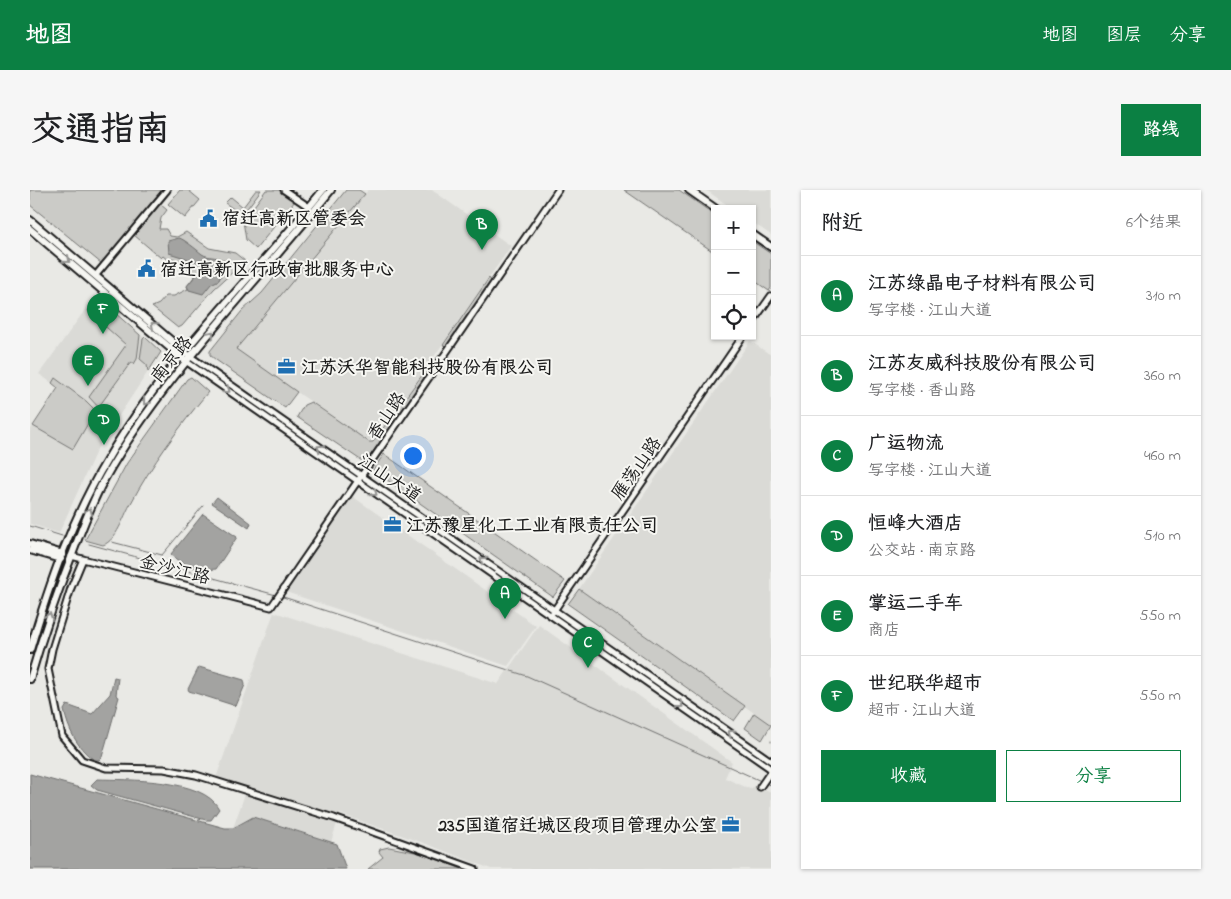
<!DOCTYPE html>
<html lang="zh">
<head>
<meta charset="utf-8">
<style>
	body { margin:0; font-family:"Indie Flower","LXGW WenKai TC",sans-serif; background:#f6f6f6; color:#202124 }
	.controls { position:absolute; right:15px; top:15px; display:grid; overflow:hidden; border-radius:0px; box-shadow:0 1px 4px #0004 }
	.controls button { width:45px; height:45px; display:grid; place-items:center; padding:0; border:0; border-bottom:1px solid #e0e0e0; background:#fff; color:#202124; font:25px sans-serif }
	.you { position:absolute; left:382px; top:265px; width:18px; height:18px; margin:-12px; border:4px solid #fff; border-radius:50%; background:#1a73e8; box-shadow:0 0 0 8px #1a73e833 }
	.badge { display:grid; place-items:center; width:32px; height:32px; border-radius:50%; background:#0b8043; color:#fff; font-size:16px; font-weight:700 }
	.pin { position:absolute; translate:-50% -41px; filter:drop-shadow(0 1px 2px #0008) }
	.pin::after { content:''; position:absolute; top:26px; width:18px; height:15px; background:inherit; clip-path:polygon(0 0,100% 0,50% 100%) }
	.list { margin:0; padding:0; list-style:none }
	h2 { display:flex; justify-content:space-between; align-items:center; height:65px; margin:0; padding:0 20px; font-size:21px }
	h2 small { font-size:16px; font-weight:400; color:#757577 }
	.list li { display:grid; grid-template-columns:32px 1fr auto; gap:15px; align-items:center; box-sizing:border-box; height:80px; padding:0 20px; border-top:1px solid #e0e0e0 }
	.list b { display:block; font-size:19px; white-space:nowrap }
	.list p { margin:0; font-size:16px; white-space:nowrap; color:#757577 }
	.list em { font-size:16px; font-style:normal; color:#757577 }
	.actions { display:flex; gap:10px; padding:15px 20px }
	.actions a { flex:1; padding:11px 0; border:1px solid #0b8043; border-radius:0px; text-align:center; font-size:18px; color:#0b8043 }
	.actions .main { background:#0b8043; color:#fff }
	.icon { flex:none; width:28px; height:28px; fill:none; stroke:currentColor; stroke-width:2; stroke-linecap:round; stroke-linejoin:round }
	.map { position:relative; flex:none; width:741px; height:679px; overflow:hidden; border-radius:0px }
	header { display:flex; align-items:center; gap:30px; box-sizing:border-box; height:70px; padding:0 25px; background:#0b8043; color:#fff }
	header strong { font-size:24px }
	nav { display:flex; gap:28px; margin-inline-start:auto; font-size:18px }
	.intro { display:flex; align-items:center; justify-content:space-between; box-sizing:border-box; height:120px; padding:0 30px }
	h1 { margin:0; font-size:35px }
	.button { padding:12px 22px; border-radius:0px; background:#0b8043; color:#fff; font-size:18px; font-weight:700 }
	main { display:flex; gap:30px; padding:0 30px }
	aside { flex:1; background:#fff; border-radius:0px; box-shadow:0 1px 4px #0004 }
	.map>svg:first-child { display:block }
</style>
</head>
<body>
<header>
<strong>地图</strong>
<nav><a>地图</a><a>图层</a><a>分享</a></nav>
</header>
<div class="intro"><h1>交通指南</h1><a class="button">路线</a></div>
<main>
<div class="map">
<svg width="741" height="679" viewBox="0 0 741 679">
	<rect width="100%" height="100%" fill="#e9e9e5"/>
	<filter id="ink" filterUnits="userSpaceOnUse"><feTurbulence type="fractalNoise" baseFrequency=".02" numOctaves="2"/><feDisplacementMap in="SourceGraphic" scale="10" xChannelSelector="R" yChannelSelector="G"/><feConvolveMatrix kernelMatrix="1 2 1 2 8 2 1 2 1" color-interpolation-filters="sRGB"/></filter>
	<g filter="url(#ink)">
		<path fill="#dadad6" d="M338,0H402L481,56L348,247L339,252L205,159Z
			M676,0H741V45L722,32V19H703Z
			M65,106L131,162L67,259L29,343L0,334V241L29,198L9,184Z
			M720,151L741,165V535L549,399Z
			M322,306L506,436L478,476L256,402Z
			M244,422L468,494L509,435L702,572L695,588L720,599L727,595L741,602V679H461L394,653L310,624L301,652L223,627L203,638L215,604L184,594Z"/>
		<path fill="#cbcbc7" stroke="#747472" d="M0,0H135L72,74L0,15Z
			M150,0H158L170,10L155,28L138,14Z
			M226,0H231L212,25L195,13L201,7L213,17Z
			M236,0H251L265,11L226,59L216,50L213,31Z
			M316,0H329L335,4L206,159L267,202L255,218L186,170L180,165V161L212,121L232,103Z
			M594,0H649L685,25V63Z
			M130,14L137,20L131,28L129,39H136L140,46L147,47L156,42L179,58L205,63L215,71L184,99L152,136L148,138L122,117L129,114L136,106H144L158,99L157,96L167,83L153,76L150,71L142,68L139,71L133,66L131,68L104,45Z
			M722,51L741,64V98L739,101L722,89Z
			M459,88L462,92L418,156L413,155Z
			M67,107L110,145L107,169L104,174L101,172L70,215L73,217L70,219L59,207L96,155L58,121Z
			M115,147L131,162L118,182L117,175L110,169L113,149Z
			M401,173L404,175L335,273L267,227L274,215L281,212L339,252H343Z
			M161,187L178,202C150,236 121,275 100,315C93,327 87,350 73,355L55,350L97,273L157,189Z
			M25,188L56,211L68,223L66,226L63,225L43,259L3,236L28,198L22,193Z
			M354,264L535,391L523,407L343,280Z
			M549,399L715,516L704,531L538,414Z
			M724,523L741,535L732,550L715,538Z
			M359,657L390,663L432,679H338L353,667L349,662L350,659Z"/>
		<path fill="#a3a3a1" stroke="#6d6d6c" d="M149,48C154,49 167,60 172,64C179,69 190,65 197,73L189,90L181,94L173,104L159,100L157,96L167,84L171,82V73L139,63L138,51Z
			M187,307L221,333L219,338L182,313Z
			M173,324L207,347L186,379C172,381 150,376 141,364Z
			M169,477L214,490L215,495L206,516L159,501L158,499Z
			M84,487L88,488L86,505L89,507L72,567L69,570H64C47,558 38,539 34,520L37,515L62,524L80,504Z
			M0,584L195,638H203L223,627L307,654L316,679H0Z
			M67,589C97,590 174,588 189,619L181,630H176L67,600L61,595Z"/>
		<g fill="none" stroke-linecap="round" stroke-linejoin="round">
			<path stroke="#6d6d6c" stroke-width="1" d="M0,336L32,346
				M82,352L132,365L173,316
				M59,354L246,405
				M250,406L497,486L731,591
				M741,552V551
				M735,593L741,595"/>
			<defs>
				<path id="minor" d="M254,0L279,17
					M66,85L137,0
					M722,133L741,106
					M161,167L741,571
					M157,172L741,579
					M41,366L241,417L528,0
					M53,369L41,398L22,459L18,479L32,546L52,570L76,578L134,579L166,585L304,628L445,679
					M523,422L713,146
					M730,597L741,581"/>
				<path id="major" d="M659,0L686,19
					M0,30L158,165
					M0,39L153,169
					M722,44L741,57
					M0,354L33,364
					M0,360L31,369
					M0,460C19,395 42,328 77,270C134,172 222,89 293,0
					M0,489C13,444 28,400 45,357C54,333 63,310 75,288C133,185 227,93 301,0"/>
			</defs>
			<use href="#minor" stroke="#1c1c1c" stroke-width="9"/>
			<use href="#major" stroke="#1c1c1c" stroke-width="10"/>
			<use href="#minor" stroke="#f6f6f2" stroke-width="5"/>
			<use href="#major" stroke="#f6f6f2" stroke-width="6"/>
		</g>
		<defs><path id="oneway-chevron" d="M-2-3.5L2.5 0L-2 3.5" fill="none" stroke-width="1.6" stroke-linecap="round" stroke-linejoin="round" transform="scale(1.25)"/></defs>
		<g stroke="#949492">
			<use href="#oneway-chevron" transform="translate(37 70) rotate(41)"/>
			<use href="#oneway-chevron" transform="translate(124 135) rotate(-140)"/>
			<use href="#oneway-chevron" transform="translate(181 144) rotate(-50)"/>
			<use href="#oneway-chevron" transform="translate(197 200) rotate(35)"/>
			<use href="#oneway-chevron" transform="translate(116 212) rotate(128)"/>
			<use href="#oneway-chevron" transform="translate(290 258) rotate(-145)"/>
			<use href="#oneway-chevron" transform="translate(344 303) rotate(34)"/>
			<use href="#oneway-chevron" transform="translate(59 321) rotate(-67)"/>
			<use href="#oneway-chevron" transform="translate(453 370) rotate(-145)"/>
			<use href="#oneway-chevron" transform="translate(19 426) rotate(-71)"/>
			<use href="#oneway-chevron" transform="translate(650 515) rotate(35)"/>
			<use href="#oneway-chevron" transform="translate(701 543) rotate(-145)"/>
		</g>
	</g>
	<defs>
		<symbol id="civic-bare" viewBox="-9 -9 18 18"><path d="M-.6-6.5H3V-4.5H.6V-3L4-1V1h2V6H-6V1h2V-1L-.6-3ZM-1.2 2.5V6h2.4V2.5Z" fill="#1f6fb2" stroke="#f6f6f2" stroke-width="2.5" paint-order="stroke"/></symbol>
		<symbol id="office-bare" viewBox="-9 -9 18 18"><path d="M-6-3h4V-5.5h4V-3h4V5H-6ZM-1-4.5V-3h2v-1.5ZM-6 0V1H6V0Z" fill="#1f6fb2" stroke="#f6f6f2" stroke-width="2.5" paint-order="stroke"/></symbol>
	</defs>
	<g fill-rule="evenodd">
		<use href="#civic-bare" x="166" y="16" width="25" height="25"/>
		<use href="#civic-bare" x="104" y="66" width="25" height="25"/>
		<use href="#office-bare" x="244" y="164" width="25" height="25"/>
		<use href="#office-bare" x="350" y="322" width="25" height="25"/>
		<use href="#office-bare" x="688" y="622" width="25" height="25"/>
	</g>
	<g text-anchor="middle" stroke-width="4" stroke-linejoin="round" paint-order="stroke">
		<g font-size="18" font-weight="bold" fill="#1c1c1c" stroke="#f6f6f2" text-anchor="start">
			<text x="192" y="34">宿迁高新区管委会</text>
			<text x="130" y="85">宿迁高新区行政审批服务中心</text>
			<text x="271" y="183">江苏沃华智能科技股份有限公司</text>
			<text x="376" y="341">江苏豫星化工工业有限责任公司</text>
			<text x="687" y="641" text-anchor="end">235国道宿迁城区段项目管理办公室</text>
		</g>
		<g font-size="18" fill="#1c1c1c" stroke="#f6f6f2">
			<text transform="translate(141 169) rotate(-51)" y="6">南京路</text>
			<text transform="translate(356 226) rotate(-56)" y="6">香山路</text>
			<text transform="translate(606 278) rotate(-55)" y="6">雁荡山路</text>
			<text transform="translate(360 288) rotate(34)" y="6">江山大道</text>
			<text transform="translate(145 379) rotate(14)" y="6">金沙江路</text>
		</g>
	</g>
</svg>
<div class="controls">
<button>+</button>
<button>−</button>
<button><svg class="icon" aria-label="locate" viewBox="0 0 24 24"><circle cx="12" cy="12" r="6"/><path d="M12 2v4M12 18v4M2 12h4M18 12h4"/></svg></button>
</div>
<div class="you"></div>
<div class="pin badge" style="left:475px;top:429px">A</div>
<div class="pin badge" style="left:452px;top:60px">B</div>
<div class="pin badge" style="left:558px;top:478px">C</div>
<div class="pin badge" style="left:74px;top:255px">D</div>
<div class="pin badge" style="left:58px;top:196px">E</div>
<div class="pin badge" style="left:73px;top:144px">F</div>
</div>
<aside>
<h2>附近<small>6个结果</small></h2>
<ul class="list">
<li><span class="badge">A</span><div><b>江苏绿晶电子材料有限公司</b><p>写字楼 · 江山大道</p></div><em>310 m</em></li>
<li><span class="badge">B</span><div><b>江苏友威科技股份有限公司</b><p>写字楼 · 香山路</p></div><em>360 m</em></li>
<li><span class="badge">C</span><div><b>广运物流</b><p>写字楼 · 江山大道</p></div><em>460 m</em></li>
<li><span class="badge">D</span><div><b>恒峰大酒店</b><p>公交站 · 南京路</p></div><em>510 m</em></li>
<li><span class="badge">E</span><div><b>掌运二手车</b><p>商店</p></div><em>550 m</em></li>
<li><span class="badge">F</span><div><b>世纪联华超市</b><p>超市 · 江山大道</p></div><em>550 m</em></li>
</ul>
<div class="actions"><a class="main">收藏</a><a>分享</a></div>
</aside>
</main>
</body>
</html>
